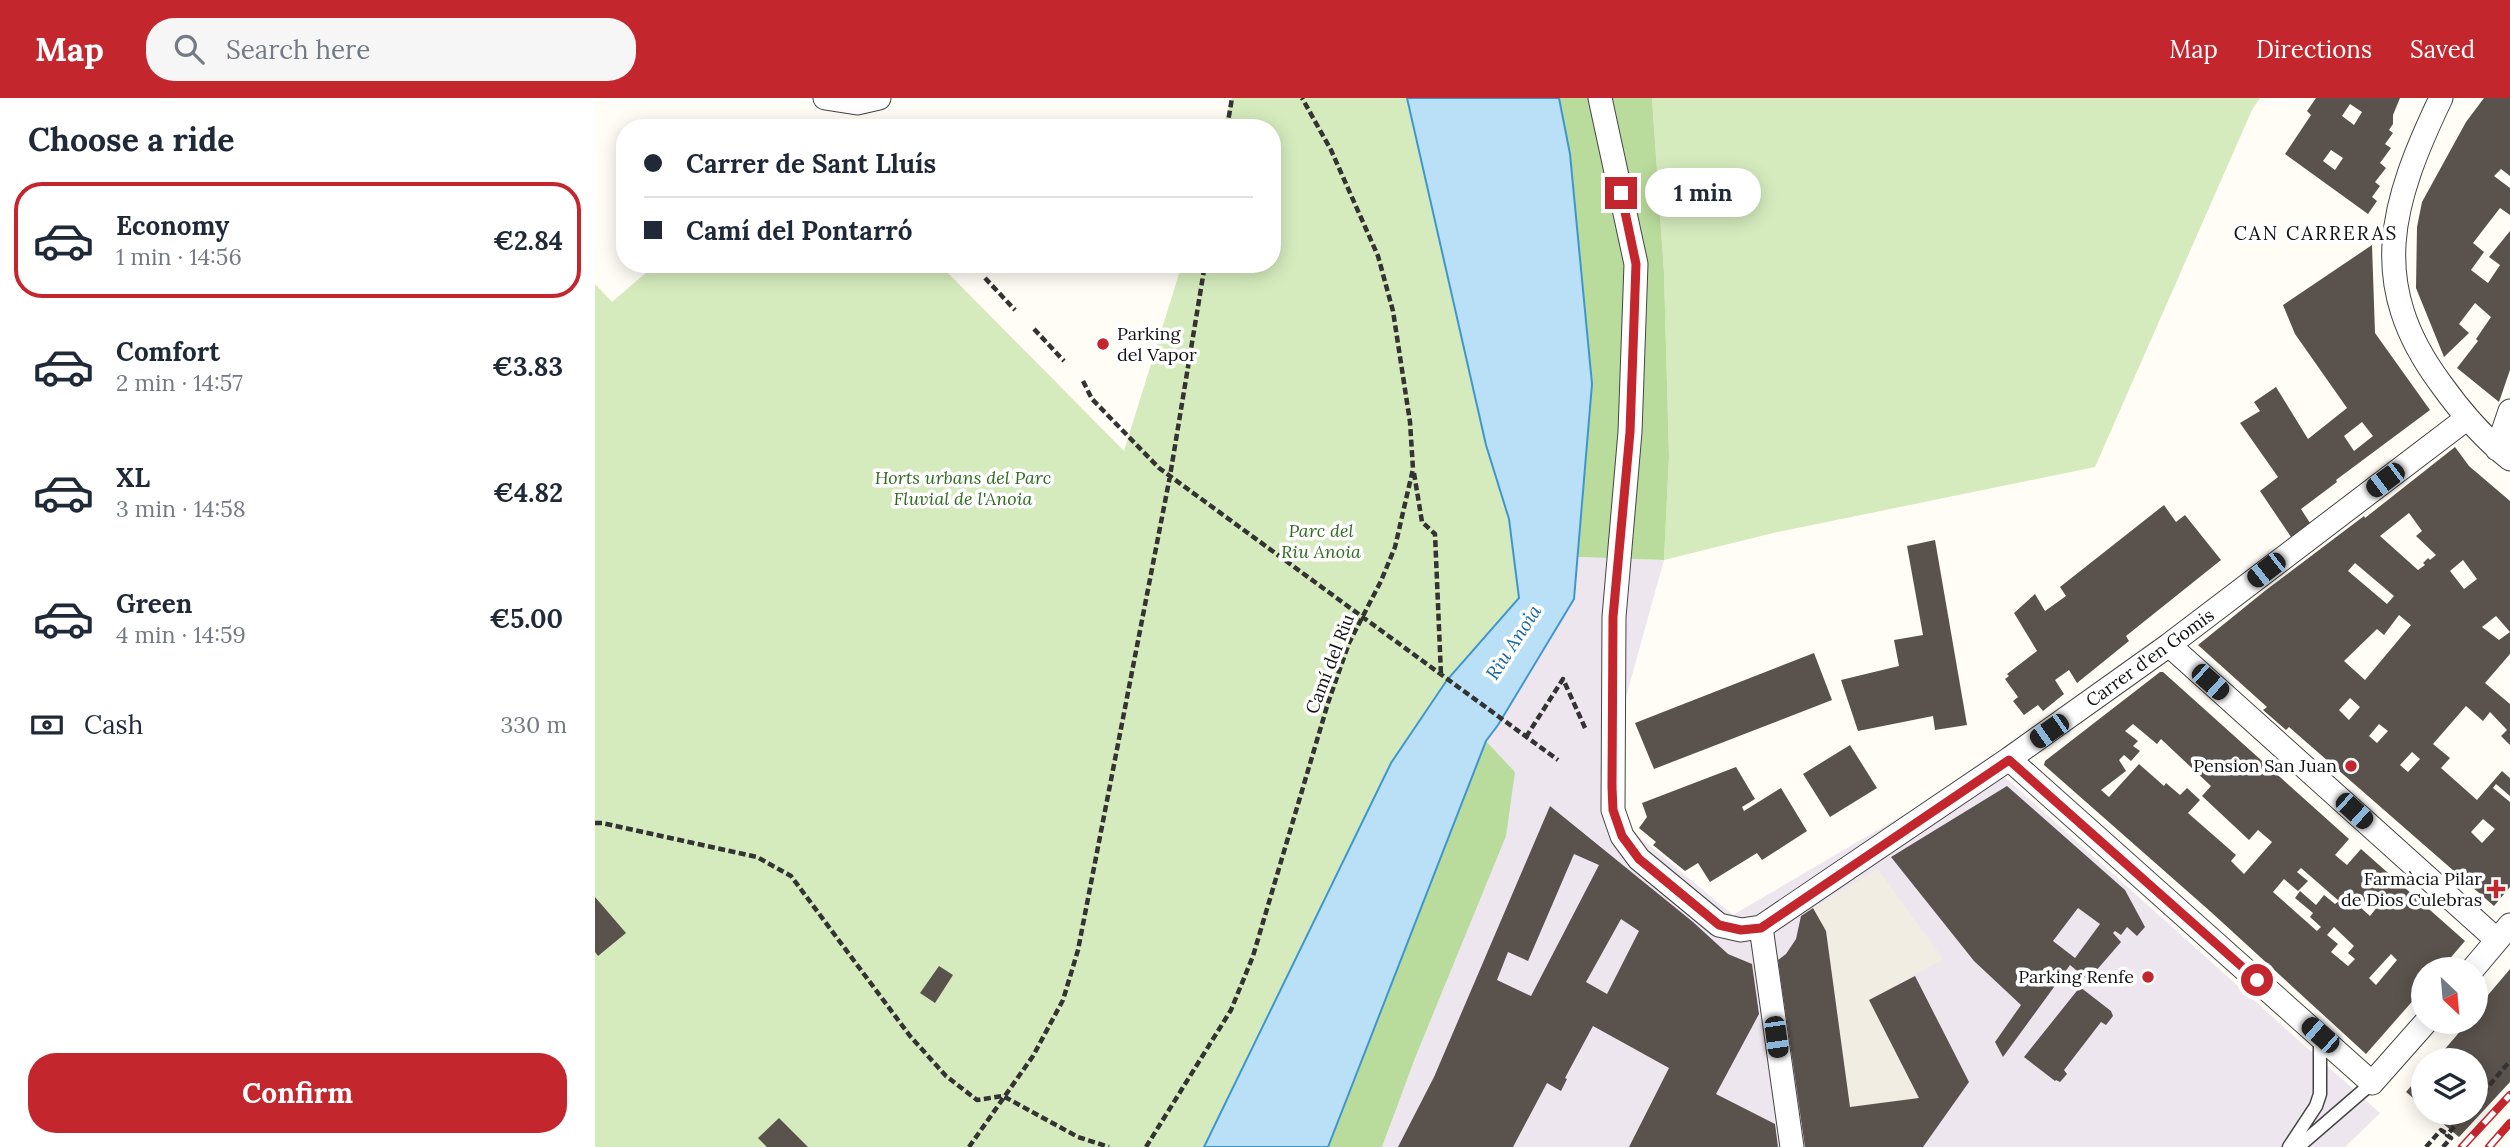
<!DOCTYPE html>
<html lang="en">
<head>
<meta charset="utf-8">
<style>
  body { margin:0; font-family:Lora,serif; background:#f6f6f7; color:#1f2937; height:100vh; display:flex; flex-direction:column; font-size:26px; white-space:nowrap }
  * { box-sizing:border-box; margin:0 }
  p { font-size:23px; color:#747a83 }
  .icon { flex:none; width:38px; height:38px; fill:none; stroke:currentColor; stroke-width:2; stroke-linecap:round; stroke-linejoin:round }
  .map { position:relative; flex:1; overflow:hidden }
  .drawer { display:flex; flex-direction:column; background:#fff; width:595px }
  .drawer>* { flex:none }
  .top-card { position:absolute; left:21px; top:21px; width:665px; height:154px; border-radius:28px; box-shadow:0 4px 18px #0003; display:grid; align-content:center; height:154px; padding:0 28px; background:#fff }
  .needle { width:46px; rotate:154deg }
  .fabs { position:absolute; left:1816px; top:859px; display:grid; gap:14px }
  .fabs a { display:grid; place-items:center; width:77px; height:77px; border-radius:50%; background:#fff; box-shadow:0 4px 18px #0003; font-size:35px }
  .end { position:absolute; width:32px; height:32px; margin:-16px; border:9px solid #c4262e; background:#fff; box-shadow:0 0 0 4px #fff }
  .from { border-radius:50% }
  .bubble { position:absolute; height:49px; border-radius:24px; background:#fff; box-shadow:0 4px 18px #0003; font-size:23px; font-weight:700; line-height:49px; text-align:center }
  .car { position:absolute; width:21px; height:42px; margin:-21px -10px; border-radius:9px; box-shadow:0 0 5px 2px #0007; background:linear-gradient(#222 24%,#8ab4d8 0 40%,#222 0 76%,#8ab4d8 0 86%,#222 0) }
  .top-card b { display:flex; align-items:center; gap:24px; height:66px; font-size:26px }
  .top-card b+b { border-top:2px solid #e0e1e3 }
  .top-card i { width:18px; height:18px; background:#1f2937 }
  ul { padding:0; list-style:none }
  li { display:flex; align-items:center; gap:21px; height:116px; margin:0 14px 10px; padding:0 14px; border:4px solid transparent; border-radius:28px }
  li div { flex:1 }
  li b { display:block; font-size:26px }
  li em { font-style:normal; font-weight:700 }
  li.current { border-color:#c4262e }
  li>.icon { width:63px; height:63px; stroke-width:1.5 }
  h2 { padding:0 28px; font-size:32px; line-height:84px }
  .pay { display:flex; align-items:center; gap:18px; height:77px; padding:0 28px; font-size:26px }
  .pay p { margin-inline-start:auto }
  .action { display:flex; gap:14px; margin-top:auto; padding:14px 28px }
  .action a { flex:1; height:80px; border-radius:28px; background:#c4262e; color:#fff; font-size:28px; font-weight:700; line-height:80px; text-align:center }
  header { display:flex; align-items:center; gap:42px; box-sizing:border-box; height:98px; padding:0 35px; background:#c4262e; color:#fff }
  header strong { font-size:33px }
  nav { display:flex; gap:38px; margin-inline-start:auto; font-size:24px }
  .search { width:490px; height:63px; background:#f6f6f7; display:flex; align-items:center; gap:18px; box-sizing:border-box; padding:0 24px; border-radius:28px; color:#747a83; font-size:26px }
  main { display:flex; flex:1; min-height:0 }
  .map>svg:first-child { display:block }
</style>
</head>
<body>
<header>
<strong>Map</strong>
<div class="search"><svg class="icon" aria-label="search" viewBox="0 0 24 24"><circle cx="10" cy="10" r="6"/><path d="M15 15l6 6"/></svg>Search here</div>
<nav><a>Map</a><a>Directions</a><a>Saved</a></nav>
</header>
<main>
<section class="drawer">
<h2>Choose a ride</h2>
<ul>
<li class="current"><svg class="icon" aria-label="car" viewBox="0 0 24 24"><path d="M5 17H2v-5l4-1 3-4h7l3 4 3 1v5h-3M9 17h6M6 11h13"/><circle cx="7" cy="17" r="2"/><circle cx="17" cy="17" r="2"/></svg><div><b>Economy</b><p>1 min · 14:56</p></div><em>€2.84</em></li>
<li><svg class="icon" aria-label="car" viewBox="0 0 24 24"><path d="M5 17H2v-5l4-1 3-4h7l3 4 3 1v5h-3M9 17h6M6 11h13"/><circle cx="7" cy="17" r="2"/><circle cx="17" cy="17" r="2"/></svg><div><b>Comfort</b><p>2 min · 14:57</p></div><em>€3.83</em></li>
<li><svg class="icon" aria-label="car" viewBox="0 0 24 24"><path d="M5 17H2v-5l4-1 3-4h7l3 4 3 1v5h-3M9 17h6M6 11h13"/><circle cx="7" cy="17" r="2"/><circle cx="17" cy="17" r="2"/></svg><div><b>XL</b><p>3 min · 14:58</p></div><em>€4.82</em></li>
<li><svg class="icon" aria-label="car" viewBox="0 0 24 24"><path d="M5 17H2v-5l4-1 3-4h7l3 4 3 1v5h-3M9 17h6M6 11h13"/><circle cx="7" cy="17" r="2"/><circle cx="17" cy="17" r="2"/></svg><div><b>Green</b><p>4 min · 14:59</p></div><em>€5.00</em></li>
</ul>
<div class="pay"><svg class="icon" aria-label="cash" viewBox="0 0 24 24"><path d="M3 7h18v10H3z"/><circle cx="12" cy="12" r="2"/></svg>Cash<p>330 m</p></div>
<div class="action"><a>Confirm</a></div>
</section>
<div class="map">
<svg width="1915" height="1049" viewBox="0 0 1915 1049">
  <rect width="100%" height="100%" fill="#fffdf5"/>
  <path fill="#eee6ef" d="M 983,459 L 1069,462 L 1021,635 L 1031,728 L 1138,817 L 1395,666 L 1785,1015 L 1750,1049 L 787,1049 L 920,674 L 891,643 L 903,627 L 979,501 Z"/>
  <path fill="#d5ebbd" d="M 637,0 L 812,0 L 891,347 L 914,421 L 924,500 L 852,582 L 796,665 L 609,1049 L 0,1049 L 0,186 L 17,204 L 61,166 L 344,166 L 529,353 L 587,166 L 677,166 L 677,30 L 628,30 Z
    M 1057,0 L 1665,0 L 1657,12 L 1500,369 L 1178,435 L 1069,462 L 1074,359 L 1069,174 Z"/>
  <path fill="#b9dc9c" d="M 964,0 L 1057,0 L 1069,174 L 1074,359 L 1069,462 L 983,459 L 997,286 L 975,56 Z
    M 891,643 L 920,674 L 911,738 L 820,960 L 787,1049 L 733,1049 Z"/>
  <path fill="#f1ede2" d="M 1283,771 L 1348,861 L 1274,902 L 1324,1000 L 1255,1009 L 1231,833 L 1218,810 Z"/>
  <path fill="#b9e0f7" stroke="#3f96cf" stroke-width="2" d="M 812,0 L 964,0 L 975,56 L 997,286 L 979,501 L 903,627 L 891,643 L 733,1049 L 609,1049 L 796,665 L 852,582 L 924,500 L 914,421 L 891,347 Z"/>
  <path fill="#5a524d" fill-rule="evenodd" d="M 1721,0 L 1805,0 L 1798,17 L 1798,26 L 1794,32 L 1798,35 L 1790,46 L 1796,50 L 1785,65 L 1791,70 L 1780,84 L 1785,88 L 1777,99 L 1782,103 L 1773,116 L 1690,56 L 1716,17 L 1712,13 ZM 1755,6 L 1767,14 L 1759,27 L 1747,18 ZM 1736,52 L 1748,60 L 1740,72 L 1728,63 Z
    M 1889,0 L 1915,0 L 1915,78 L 1906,71 L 1899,78 L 1915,90 L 1915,117 L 1905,110 L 1878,145 L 1889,154 L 1876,172 L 1893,185 L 1905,167 L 1894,159 L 1915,133 L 1915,272 L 1904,304 L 1862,270 L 1883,243 L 1881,241 L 1896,219 L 1880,205 L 1864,226 L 1874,235 L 1849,259 L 1821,190 L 1822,129 L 1827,104 L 1871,24 Z
    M 1777,147 L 1780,235 L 1835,312 L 1741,382 L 1742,384 L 1706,411 L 1715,425 L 1696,439 L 1665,393 L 1683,379 L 1645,325 L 1665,313 L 1659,304 L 1681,289 L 1713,341 L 1752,310 L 1700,236 L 1688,207 ZM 1767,324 L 1778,338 L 1759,353 L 1749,338 Z
    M 1860,349 L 1874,368 L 1915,403 L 1915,556 L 1890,585 L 1915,606 L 1915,647 L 1906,638 L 1912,632 L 1895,614 L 1888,623 L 1871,608 L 1838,646 L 1855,660 L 1846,670 L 1882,702 L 1907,673 L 1915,680 L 1915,698 L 1901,686 L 1898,690 L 1915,704 L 1915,789 L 1899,808 L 1694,629 L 1691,632 L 1668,612 L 1672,609 L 1603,547 L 1671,492 L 1769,418 L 1770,420 ZM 1814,415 L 1827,433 L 1821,438 L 1841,457 L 1835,462 L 1833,460 L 1828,465 L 1830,467 L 1823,472 L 1785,438 ZM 1868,462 L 1882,481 L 1869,491 L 1855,473 ZM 1760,465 L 1799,498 L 1792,506 L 1753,473 ZM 1804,517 L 1816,527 L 1770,582 L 1749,563 L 1782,531 L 1789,537 ZM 1901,518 L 1915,534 L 1904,542 L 1887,529 ZM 1755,600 L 1765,609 L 1754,622 L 1744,612 ZM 1784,626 L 1793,633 L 1782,645 L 1774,638 ZM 1817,654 L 1825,661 L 1813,674 L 1805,667 ZM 1888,721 L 1900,731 L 1887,745 L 1876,734 Z
    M 1569,407 L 1581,424 L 1590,417 L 1626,462 L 1531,538 L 1534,543 L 1482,585 L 1474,572 L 1460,582 L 1469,596 L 1448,613 L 1443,607 L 1429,617 L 1418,603 L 1423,599 L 1410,581 L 1414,578 L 1412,576 L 1442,553 L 1419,515 L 1440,496 L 1450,513 L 1471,498 L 1465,489 Z
    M 1340,442 L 1372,627 L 1340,632 L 1338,618 L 1263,633 L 1246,582 L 1304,568 L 1299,542 L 1328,537 L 1312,448 Z
    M 1219,555 L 1237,602 L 1059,671 L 1040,625 Z
    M 1565,574 L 1568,574 L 1754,741 L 1740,757 L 1752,767 L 1766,751 L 1870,843 L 1845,872 L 1829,872 L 1829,890 L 1771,956 L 1616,814 L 1449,667 L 1450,663 ZM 1538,626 L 1562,646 L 1566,641 L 1616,688 L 1607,698 L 1654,742 L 1663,732 L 1677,744 L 1649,776 L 1636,763 L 1641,757 L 1593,715 L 1605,702 L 1592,690 L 1585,697 L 1571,685 L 1569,688 L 1544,666 L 1514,699 L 1506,692 L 1531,673 L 1524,662 L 1529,657 L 1536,663 L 1545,653 L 1538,648 L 1543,643 L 1530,633 ZM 1706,770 L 1744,803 L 1740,806 L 1729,797 L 1721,807 L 1705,793 L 1700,800 L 1718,815 L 1715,819 L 1726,829 L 1722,833 L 1678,794 L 1689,781 L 1703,793 L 1713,783 L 1702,774 ZM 1773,799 L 1783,808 L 1775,818 L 1765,809 ZM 1739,829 L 1759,848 L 1753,855 L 1760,861 L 1753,868 L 1736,854 L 1743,846 L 1732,837 ZM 1796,856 L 1802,862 L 1781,887 L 1774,880 Z
    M 1255,647 L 1282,690 L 1235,719 L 1208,676 Z
    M 1141,669 L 1160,701 L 1147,709 L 1149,713 L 1186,690 L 1212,733 L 1167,762 L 1162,755 L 1115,784 L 1103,765 L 1090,773 L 1058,747 L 1061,744 L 1044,730 L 1052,719 L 1047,705 Z
    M 1412,688 L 1530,792 L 1550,829 L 1542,838 L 1532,829 L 1526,837 L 1520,833 L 1518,835 L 1526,844 L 1493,882 L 1475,867 L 1408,959 L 1400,944 L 1426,907 L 1379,863 L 1296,759 ZM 1483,810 L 1505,826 L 1480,860 L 1458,843 Z
    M 955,708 L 1098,824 L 1133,856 L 1157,866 L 1164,916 L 1121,996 L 1180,1026 L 1183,1049 L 1034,1049 L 1074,970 L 998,928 L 970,980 L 972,981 L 966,993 L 952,985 L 918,1049 L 803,1049 L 839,979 ZM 979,756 L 1004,767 L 936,898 L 902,882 L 913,854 L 933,863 ZM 1026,821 L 1044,833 L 1012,896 L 991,884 Z
    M 0,799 L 31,835 L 3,858 L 0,854 Z
    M 1218,810 L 1231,833 L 1255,1009 L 1324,1000 L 1274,902 L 1320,878 L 1374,984 L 1328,1049 L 1210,1049 L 1183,862 L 1191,856 L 1201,841 L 1206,818 Z
    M 344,868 L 358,877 L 340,905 L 325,895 Z
    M 1915,871 L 1915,984 L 1864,1039 L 1835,1015 L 1881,1015 L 1881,962 L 1837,962 L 1842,957 L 1844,958 L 1873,924 L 1881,924 L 1881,915 L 1884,911 L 1882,910 Z
    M 1485,889 L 1516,913 L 1518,918 L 1511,927 L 1506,924 L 1469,972 L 1472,976 L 1465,984 L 1461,982 L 1460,983 L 1429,959 Z
    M 1829,973 L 1829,1009 L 1811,994 Z
    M 184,1020 L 213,1049 L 172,1049 L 163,1040 Z"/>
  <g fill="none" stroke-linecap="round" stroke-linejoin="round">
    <g stroke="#444" stroke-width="15">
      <path id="lane" d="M 1694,1049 L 1721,1008 L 1725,996 L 1725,939
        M 1703,1049 L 1777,985"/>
    </g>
    <g stroke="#444" stroke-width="25">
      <path id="street" d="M 230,0 L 262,5 L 284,0
        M 1005,0 L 1041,166 L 1035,334 L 1019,519 L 1018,712 L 1027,738 L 1044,761 L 1124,827 L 1146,832 L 1166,829 L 1414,661 L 1574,547 L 1871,321
        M 1846,0 C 1796,105 1771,185 1846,286 C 1866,314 1887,339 1915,361
        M 1902,351 L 1915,313
        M 1574,547 L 1902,842
        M 1414,661 L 1777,985 L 1831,924
        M 1166,829 L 1197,1049
        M 1877,872 L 1915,827"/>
    </g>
    <path stroke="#333" stroke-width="4.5" stroke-dasharray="7 3.5" stroke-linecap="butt" d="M 632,30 L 637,0
      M 390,180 L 420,212
      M 439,231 L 469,263
      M 488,283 L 497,301 L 564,370 L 963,662
      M 819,375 L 827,424 L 840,436 L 846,577
      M 931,639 L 968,581 L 991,632
      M 0,725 L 7,725 L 162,759 L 196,778 L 315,938 L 351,978 L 382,1002 L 408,998 L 483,1039 L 514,1049
      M 1881,1003 L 1915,963
      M 374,1049 L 438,958 L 468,902 L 483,852 L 575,378 L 610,166
      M 551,1049 L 636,912 L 658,858 L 733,605 L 754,545 L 786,483 L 800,449 L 818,371 L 815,324 L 798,213 L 783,158 L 736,52 L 707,0
      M 1831,1049 L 1846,1032 L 1852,1036
      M 1848,1049 L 1856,1040 L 1852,1037 L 1871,1015"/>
    <use href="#lane" stroke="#fff" stroke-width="12"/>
    <use href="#street" stroke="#fff" stroke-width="23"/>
    <g stroke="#c4262e" stroke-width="8">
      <path id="rail" d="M 1867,1049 L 1915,997
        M 1894,1049 L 1915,1025"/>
    </g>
    <use href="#rail" stroke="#fff" stroke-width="5" stroke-dasharray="16" stroke-linecap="butt"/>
  </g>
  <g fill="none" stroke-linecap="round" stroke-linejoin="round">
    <path stroke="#c4262e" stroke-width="9" d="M 1026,95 L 1041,166 L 1035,334 L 1018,519 L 1017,689 L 1018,712 L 1027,738 L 1044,761 L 1124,827 L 1146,832 L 1166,830 L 1414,662 L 1662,882"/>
  </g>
  <g fill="#c4262e" stroke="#fff" stroke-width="2.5">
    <circle cx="508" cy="246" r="7"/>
    <circle cx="1756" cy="668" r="7"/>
    <path d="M1897.5 780.5h7v7h7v7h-7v7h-7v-7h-7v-7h7z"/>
    <circle cx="1553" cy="879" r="7"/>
  </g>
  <g text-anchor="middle" stroke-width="7" stroke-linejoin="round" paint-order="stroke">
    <g font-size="18" fill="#111" stroke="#fff" text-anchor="end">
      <text x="522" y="242" text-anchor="start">Parking<tspan x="522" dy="21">del Vapor</tspan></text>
      <text x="1742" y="674">Pension San Juan</text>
      <text x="1887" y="787">Farmàcia Pilar<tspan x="1887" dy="21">de Dios Culebras</tspan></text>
      <text x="1539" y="885">Parking Renfe</text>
    </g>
    <g font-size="18" font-style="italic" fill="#2f6b1f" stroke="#fff">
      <text x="368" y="386">Horts urbans del Parc<tspan x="368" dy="21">Fluvial de l'Anoia</tspan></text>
      <text x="726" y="439">Parc del<tspan x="726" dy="21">Riu Anoia</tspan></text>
    </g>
    <g font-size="18" fill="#111" stroke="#fff">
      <text transform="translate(1555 560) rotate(-36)" y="6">Carrer d'en Gomis</text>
      <text transform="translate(735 566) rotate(-69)" y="6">Camí del Riu</text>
    </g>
    <g font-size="19" letter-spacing="2" fill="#111" stroke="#fff">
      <text x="1721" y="142">CAN CARRERAS</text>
    </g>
    <g font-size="19" font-style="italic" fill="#1768a6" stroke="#fff">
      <text transform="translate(918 544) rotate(-57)" y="7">Riu Anoia</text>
    </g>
  </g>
</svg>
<div class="fabs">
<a><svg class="needle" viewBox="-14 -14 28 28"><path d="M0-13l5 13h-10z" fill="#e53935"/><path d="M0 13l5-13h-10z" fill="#747a83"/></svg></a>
<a><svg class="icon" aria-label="layers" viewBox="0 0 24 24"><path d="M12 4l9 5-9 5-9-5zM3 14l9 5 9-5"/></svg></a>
</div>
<i class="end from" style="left:1662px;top:882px"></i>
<i class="end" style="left:1026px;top:95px"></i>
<div class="bubble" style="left:1050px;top:70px;width:116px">1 min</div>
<i class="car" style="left:1790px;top:382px;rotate:233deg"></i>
<i class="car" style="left:1671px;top:472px;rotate:232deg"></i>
<i class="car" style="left:1615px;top:584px;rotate:132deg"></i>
<i class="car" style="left:1454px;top:633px;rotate:235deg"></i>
<i class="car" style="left:1759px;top:713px;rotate:132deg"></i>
<i class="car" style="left:1725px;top:937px;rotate:311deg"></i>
<i class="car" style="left:1181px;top:939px;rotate:172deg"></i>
<div class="top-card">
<b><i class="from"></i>Carrer de Sant Lluís</b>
<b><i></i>Camí del Pontarró</b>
</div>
</div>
</main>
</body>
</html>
